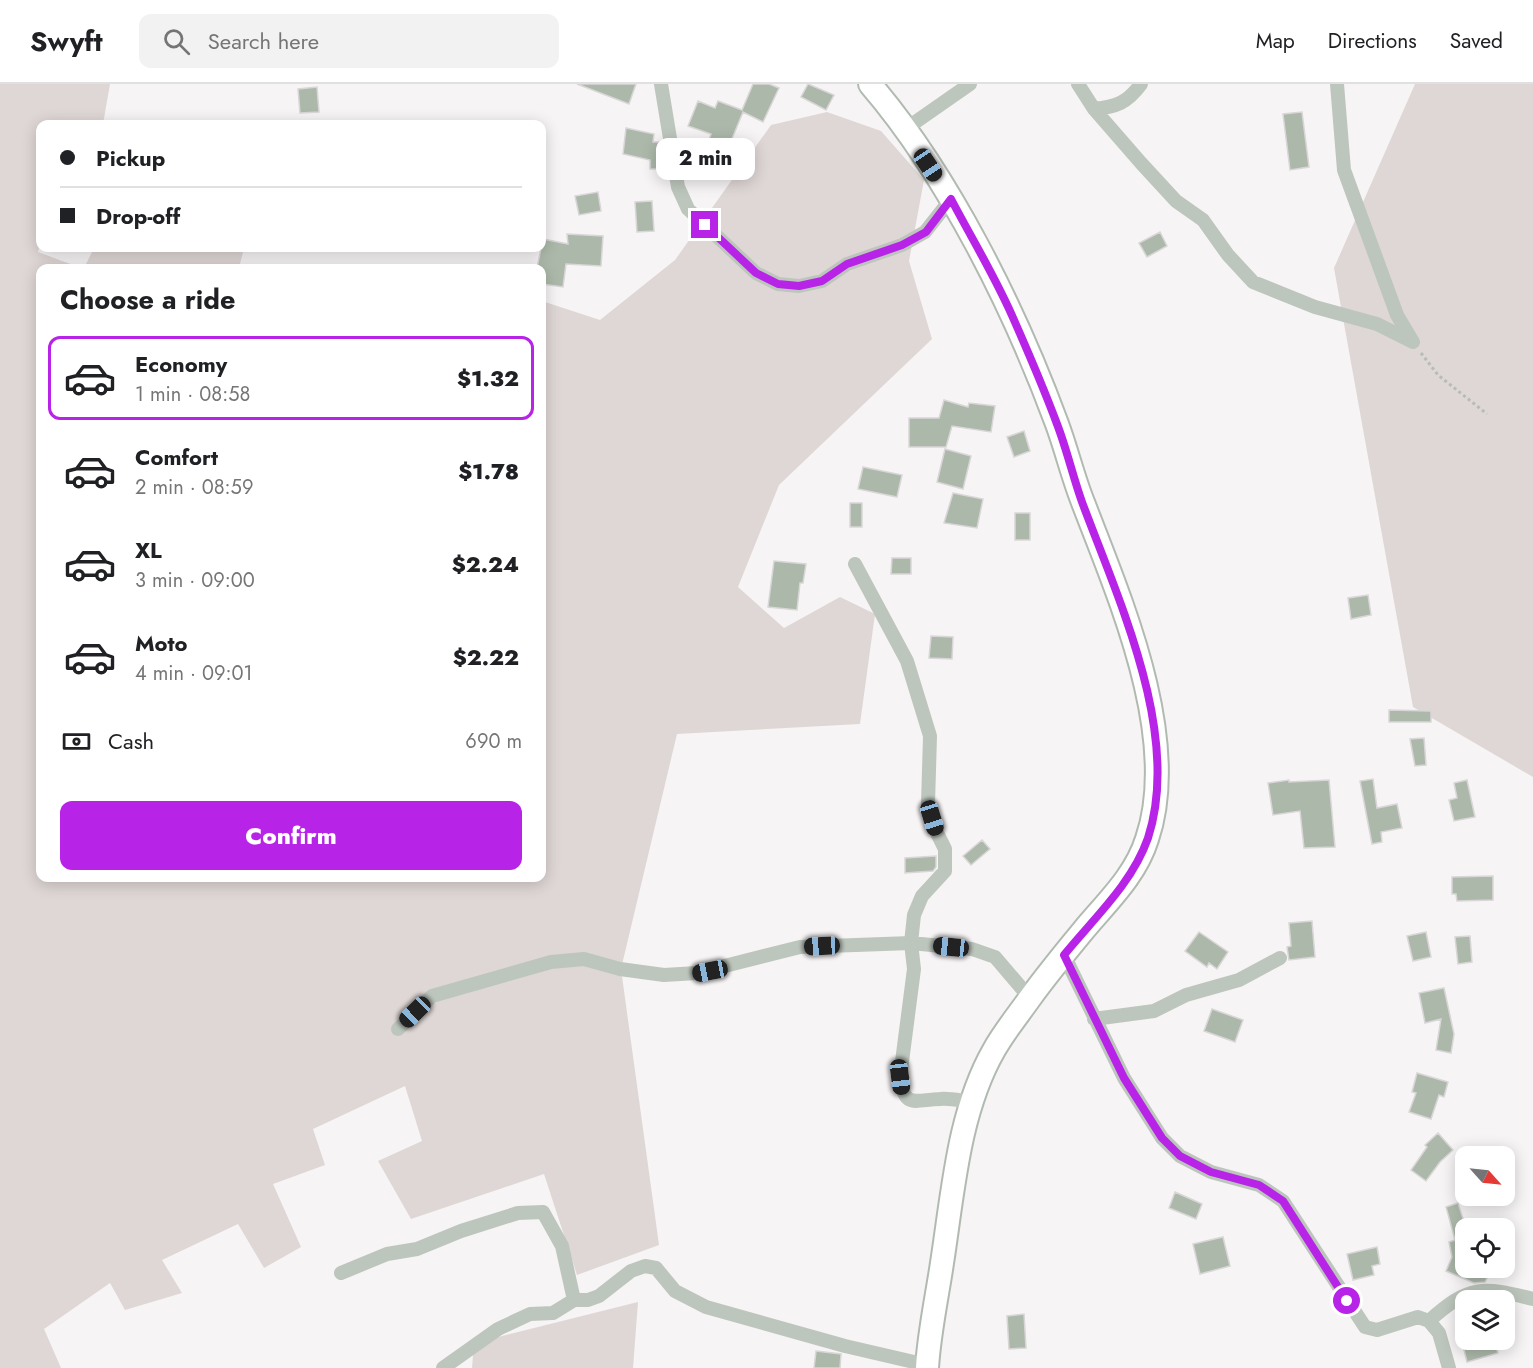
<!DOCTYPE html>
<html lang="en">
<head>
<meta charset="utf-8">
<style>
  body { margin:0; font-family:Jost,sans-serif; background:#f2f2f2; color:#202124; height:100vh; display:flex; flex-direction:column; font-size:22px; white-space:nowrap }
  * { box-sizing:border-box; margin:0 }
  p { font-size:20px; color:#757577 }
  .icon { flex:none; width:33px; height:33px; fill:none; stroke:currentColor; stroke-width:2; stroke-linecap:round; stroke-linejoin:round }
  .map { position:relative; flex:1; overflow:hidden }
  .side { position:absolute; left:36px; top:180px; width:510px; height:618px; display:flex; flex-direction:column; background:#fff; border-radius:12px; box-shadow:0 3px 15px #0003 }
  .side>* { flex:none }
  .hud { position:absolute; left:36px; top:36px; width:510px; height:132px; border-radius:12px; box-shadow:0 3px 15px #0003; display:grid; align-content:center; height:132px; padding:0 24px; background:#fff }
  .needle { width:39px; rotate:117deg }
  .fabs { position:absolute; left:1455px; top:1062px; display:grid; gap:12px }
  .fabs a { display:grid; place-items:center; width:60px; height:60px; border-radius:12px; background:#fff; box-shadow:0 3px 15px #0003; font-size:30px }
  .end { position:absolute; width:27px; height:27px; margin:-14px; border:8px solid #b824e7; background:#fff; box-shadow:0 0 0 3px #fff }
  .from { border-radius:50% }
  .bubble { position:absolute; height:42px; border-radius:12px; background:#fff; box-shadow:0 3px 15px #0003; font-size:20px; font-weight:800; line-height:42px; text-align:center }
  .car { position:absolute; width:18px; height:36px; margin:-18px -9px; border-radius:8px; box-shadow:0 0 4px 2px #0007; background:linear-gradient(#222 24%,#8ab4d8 0 40%,#222 0 76%,#8ab4d8 0 86%,#222 0) }
  .hud b { display:flex; align-items:center; gap:21px; height:57px; font-size:22px }
  .hud b+b { border-top:2px solid #e0e0e0 }
  .hud i { width:15px; height:15px; background:#202124 }
  ul { padding:0; list-style:none }
  li { display:flex; align-items:center; gap:18px; height:84px; margin:0 12px 9px; padding:0 12px; border:3px solid transparent; border-radius:12px }
  li div { flex:1 }
  li b { display:block; font-size:22px }
  li em { font-style:normal; font-weight:800 }
  li.selected { border-color:#b824e7 }
  li>.icon { width:54px; height:54px; stroke-width:1.5 }
  h2 { padding:0 24px; font-size:27px; line-height:72px }
  .pay { display:flex; align-items:center; gap:15px; height:66px; padding:0 24px; font-size:22px }
  .pay p { margin-inline-start:auto }
  .primary-button { display:flex; gap:12px; margin-top:auto; padding:12px 24px }
  .primary-button a { flex:1; height:69px; border-radius:12px; background:#b824e7; color:#fff; font-size:24px; font-weight:800; line-height:69px; text-align:center }
  header { display:flex; align-items:center; gap:36px; box-sizing:border-box; height:84px; padding:0 30px; background:#fff; border-bottom:2px solid #e0e0e0 }
  header strong { font-size:28px }
  nav { display:flex; gap:33px; margin-inline-start:auto; font-size:21px }
  .search { width:420px; height:54px; background:#f2f2f2; display:flex; align-items:center; gap:15px; box-sizing:border-box; padding:0 21px; border-radius:12px; color:#757577; font-size:22px }
  .map>svg:first-child { display:block }
</style>
</head>
<body>
<header>
<strong>Swyft</strong>
<div class="search"><svg class="icon" aria-label="search" viewBox="0 0 24 24"><circle cx="10" cy="10" r="6"/><path d="M15 15l6 6"/></svg>Search here</div>
<nav><a>Map</a><a>Directions</a><a>Saved</a></nav>
</header>
<div class="map">
<svg width="1533" height="1284" viewBox="0 0 1533 1284">
  <rect width="100%" height="100%" fill="#f7f4f5"/>
  <path fill="#dfd7d5" d="M 0,0 L 110,0 L 103,40 L 40,40 L 40,160 L 38,168 L 81,184 L 40,184 L 40,794 L 542,794 L 542,217 L 600,236 L 675,176 L 771,41 L 827,28 L 881,47 L 924,96 L 909,177 L 932,255 L 779,401 L 738,503 L 784,544 L 840,513 L 875,530 L 860,640 L 677,650 L 621,885 L 659,1161 L 577,1191 L 544,1090 L 411,1135 L 378,1077 L 422,1057 L 405,1002 L 313,1045 L 325,1081 L 273,1100 L 301,1163 L 264,1184 L 238,1140 L 162,1176 L 182,1209 L 125,1226 L 110,1199 L 44,1245 L 61,1284 L 0,1284 Z
    M 1415,0 L 1533,0 L 1533,693 L 1413,623 L 1334,184 Z
    M 94,164 L 244,164 L 239,184 L 84,184 Z
    M 638,1218 L 633,1284 L 472,1284 L 474,1259 Z"/>
  <path fill="#acb9aa" stroke="#d9d6d7" stroke-width="1.5" d="M 577,0 L 636,0 L 629,20 Z
    M 753,0 L 769,0 L 779,4 L 763,38 L 743,28 L 727,67 L 708,59 L 711,50 L 688,42 L 698,17 L 715,24 L 718,17 L 742,26 Z
    M 808,0 L 834,11 L 826,26 L 801,13 Z
    M 317,3 L 319,28 L 300,29 L 298,5 Z
    M 1302,28 L 1309,83 L 1290,86 L 1283,30 Z
    M 626,44 L 654,50 L 653,58 L 661,58 L 666,85 L 650,85 L 650,76 L 623,70 Z
    M 598,108 L 601,127 L 579,131 L 575,112 Z
    M 652,117 L 654,147 L 637,148 L 635,118 Z
    M 1160,148 L 1167,162 L 1147,173 L 1139,159 Z
    M 567,150 L 603,152 L 601,182 L 566,180 L 563,203 L 542,200 L 542,184 L 537,184 L 543,155 L 568,160 Z
    M 944,316 L 968,323 L 969,319 L 995,322 L 991,348 L 952,342 L 946,363 L 909,363 L 909,334 L 939,334 Z
    M 1024,347 L 1030,367 L 1014,373 L 1007,353 Z
    M 945,365 L 971,372 L 963,405 L 937,398 Z
    M 863,383 L 902,391 L 897,413 L 858,405 Z
    M 953,409 L 983,415 L 977,444 L 944,439 Z
    M 850,419 L 862,419 L 862,443 L 850,443 Z
    M 1015,429 L 1030,429 L 1030,456 L 1015,456 Z
    M 892,474 L 911,474 L 911,490 L 891,490 Z
    M 774,477 L 806,480 L 803,499 L 800,499 L 797,526 L 768,523 Z
    M 1368,511 L 1371,531 L 1351,535 L 1348,514 Z
    M 931,552 L 953,553 L 952,575 L 929,574 Z
    M 1389,626 L 1431,627 L 1431,638 L 1389,638 Z
    M 1424,654 L 1426,681 L 1415,682 L 1410,655 Z
    M 1373,695 L 1377,724 L 1397,720 L 1402,744 L 1381,748 L 1382,758 L 1372,760 L 1360,697 Z
    M 1289,696 L 1289,698 L 1329,696 L 1335,763 L 1304,764 L 1300,727 L 1273,731 L 1268,699 Z
    M 1467,696 L 1475,733 L 1454,737 L 1449,716 L 1457,714 L 1454,699 Z
    M 982,756 L 990,765 L 971,781 L 963,772 Z
    M 936,772 L 936,783 L 933,787 L 905,789 L 905,774 Z
    M 1493,792 L 1493,816 L 1457,817 L 1456,810 L 1452,810 L 1452,793 Z
    M 1312,837 L 1315,873 L 1289,876 L 1287,863 L 1291,862 L 1289,839 Z
    M 1199,848 L 1228,868 L 1217,885 L 1209,879 L 1207,883 L 1185,867 Z
    M 1426,848 L 1431,873 L 1413,877 L 1407,852 Z
    M 1470,852 L 1472,878 L 1458,880 L 1455,853 Z
    M 1444,904 L 1454,950 L 1451,969 L 1436,966 L 1441,935 L 1425,939 L 1419,909 Z
    M 1212,925 L 1243,936 L 1235,958 L 1204,947 Z
    M 1417,989 L 1448,998 L 1444,1013 L 1439,1011 L 1431,1035 L 1409,1028 L 1416,1009 L 1412,1008 Z
    M 1438,1049 L 1453,1066 L 1440,1078 L 1426,1097 L 1411,1086 L 1427,1063 L 1425,1061 Z
    M 1175,1108 L 1202,1120 L 1196,1135 L 1169,1124 Z
    M 1458,1119 L 1466,1144 L 1466,1184 L 1492,1184 L 1485,1198 L 1474,1199 L 1446,1187 L 1452,1173 L 1449,1158 L 1455,1156 L 1446,1123 Z
    M 1223,1153 L 1230,1182 L 1200,1190 L 1193,1160 Z
    M 1377,1163 L 1380,1180 L 1372,1182 L 1374,1191 L 1353,1196 L 1347,1170 Z
    M 1024,1230 L 1026,1264 L 1009,1265 L 1007,1232 Z
    M 1465,1256 L 1494,1256 L 1498,1269 L 1467,1278 L 1463,1262 L 1466,1261 Z
    M 816,1267 L 841,1270 L 840,1284 L 814,1284 Z"/>
  <g fill="none" stroke-linecap="round" stroke-linejoin="round">
    <g stroke="#b1bab1" stroke-width="26">
      <path id="primary" d="M 870,0 C 949,92 1015,226 1057,340 C 1067,367 1073,394 1084,421 C 1120,515 1181,654 1147,755 C 1136,790 1110,815 1087,842 C 1068,865 1048,889 1030,914 C 1018,931 1004,948 994,966 C 958,1029 953,1109 942,1179 C 937,1213 929,1249 927,1284"/>
    </g>
    <path stroke="#b6bdb5" stroke-width="3" stroke-dasharray="3 3" stroke-linecap="butt" d="M 1421,269 L 1438,291 L 1487,330"/>
    <path stroke="#bdc6bd" stroke-width="14" d="M 661,0 L 678,103 L 688,125 L 756,189 L 778,200 L 799,202 L 822,197 L 847,180 L 902,161 L 925,148 L 951,115
      M 1078,0 L 1094,25 L 1141,79 L 1176,117 L 1203,136 L 1228,171 L 1253,198 L 1315,223 L 1377,240 L 1413,258
      M 1337,0 L 1344,86 L 1397,231 L 1413,258
      M 1094,25 C 1116,23 1127,19 1141,0
      M 904,46 L 970,0
      M 855,480 L 907,577 L 930,652 L 928,720 L 936,747 L 945,765 L 945,787 L 922,812 L 914,831 L 911,859 L 914,885 L 900,993 C 904,1025 914,1016 940,1015 C 951,1014 962,1017 973,1018
      M 1064,871 L 1124,994 L 1162,1054 L 1180,1072 L 1211,1088 L 1259,1101 L 1283,1117 L 1365,1243 L 1377,1246 L 1418,1233 L 1429,1237 L 1439,1249 L 1449,1284
      M 1094,935 L 1154,927 L 1186,911 L 1239,896 L 1280,874
      M 398,945 L 432,912 L 551,878 L 584,875 L 620,885 L 664,891 L 697,889 L 800,863 L 911,859 L 972,865 L 995,873 L 1030,914
      M 341,1189 L 387,1170 L 417,1165 L 461,1147 L 518,1129 L 543,1128 L 562,1162 L 574,1216
      M 1429,1237 C 1469,1201 1482,1202 1533,1215
      M 443,1284 L 498,1245 L 530,1230 L 553,1229 L 574,1216 L 588,1216 L 599,1212 L 631,1187 L 645,1182 L 656,1184 L 675,1207 L 706,1223 L 845,1262 L 927,1281"/>
    <use href="#primary" stroke="#fff" stroke-width="22"/>
  </g>
  <g fill="none" stroke-linecap="round" stroke-linejoin="round">
    <path stroke="#b824e7" stroke-width="8" d="M 705,141 L 756,189 L 778,200 L 799,202 L 822,197 L 847,180 L 902,161 L 926,148 L 951,115 C 972,155 996,194 1014,236 C 1029,270 1044,305 1057,340 C 1067,366 1073,393 1082,418 C 1118,515 1182,650 1148,754 C 1132,800 1093,835 1064,871 L 1124,994 L 1162,1054 L 1180,1072 L 1211,1088 L 1259,1101 L 1283,1117 L 1347,1217"/>
  </g>
</svg>
<div class="fabs">
<a><svg class="needle" viewBox="-14 -14 28 28"><path d="M0-13l5 13h-10z" fill="#e53935"/><path d="M0 13l5-13h-10z" fill="#757577"/></svg></a>
<a><svg class="icon" aria-label="locate" viewBox="0 0 24 24"><circle cx="12" cy="12" r="6"/><path d="M12 2v4M12 18v4M2 12h4M18 12h4"/></svg></a>
<a><svg class="icon" aria-label="layers" viewBox="0 0 24 24"><path d="M12 4l9 5-9 5-9-5zM3 14l9 5 9-5"/></svg></a>
</div>
<i class="end from" style="left:1347px;top:1217px"></i>
<i class="end" style="left:705px;top:141px"></i>
<div class="bubble" style="left:656px;top:54px;width:99px">2 min</div>
<i class="car" style="left:928px;top:81px;rotate:146deg"></i>
<i class="car" style="left:932px;top:734px;rotate:163deg"></i>
<i class="car" style="left:822px;top:862px;rotate:267deg"></i>
<i class="car" style="left:951px;top:863px;rotate:276deg"></i>
<i class="car" style="left:710px;top:887px;rotate:259deg"></i>
<i class="car" style="left:415px;top:928px;rotate:226deg"></i>
<i class="car" style="left:900px;top:993px;rotate:173deg"></i>
<div class="hud">
<b><i class="from"></i>Pickup</b>
<b><i></i>Drop-off</b>
</div>
<section class="side">
<h2>Choose a ride</h2>
<ul>
<li class="selected"><svg class="icon" aria-label="car" viewBox="0 0 24 24"><path d="M5 17H2v-5l4-1 3-4h7l3 4 3 1v5h-3M9 17h6M6 11h13"/><circle cx="7" cy="17" r="2"/><circle cx="17" cy="17" r="2"/></svg><div><b>Economy</b><p>1 min · 08:58</p></div><em>$1.32</em></li>
<li><svg class="icon" aria-label="car" viewBox="0 0 24 24"><path d="M5 17H2v-5l4-1 3-4h7l3 4 3 1v5h-3M9 17h6M6 11h13"/><circle cx="7" cy="17" r="2"/><circle cx="17" cy="17" r="2"/></svg><div><b>Comfort</b><p>2 min · 08:59</p></div><em>$1.78</em></li>
<li><svg class="icon" aria-label="car" viewBox="0 0 24 24"><path d="M5 17H2v-5l4-1 3-4h7l3 4 3 1v5h-3M9 17h6M6 11h13"/><circle cx="7" cy="17" r="2"/><circle cx="17" cy="17" r="2"/></svg><div><b>XL</b><p>3 min · 09:00</p></div><em>$2.24</em></li>
<li><svg class="icon" aria-label="car" viewBox="0 0 24 24"><path d="M5 17H2v-5l4-1 3-4h7l3 4 3 1v5h-3M9 17h6M6 11h13"/><circle cx="7" cy="17" r="2"/><circle cx="17" cy="17" r="2"/></svg><div><b>Moto</b><p>4 min · 09:01</p></div><em>$2.22</em></li>
</ul>
<div class="pay"><svg class="icon" aria-label="cash" viewBox="0 0 24 24"><path d="M3 7h18v10H3z"/><circle cx="12" cy="12" r="2"/></svg>Cash<p>690 m</p></div>
<div class="primary-button"><a>Confirm</a></div>
</section>
</div>
</body>
</html>
